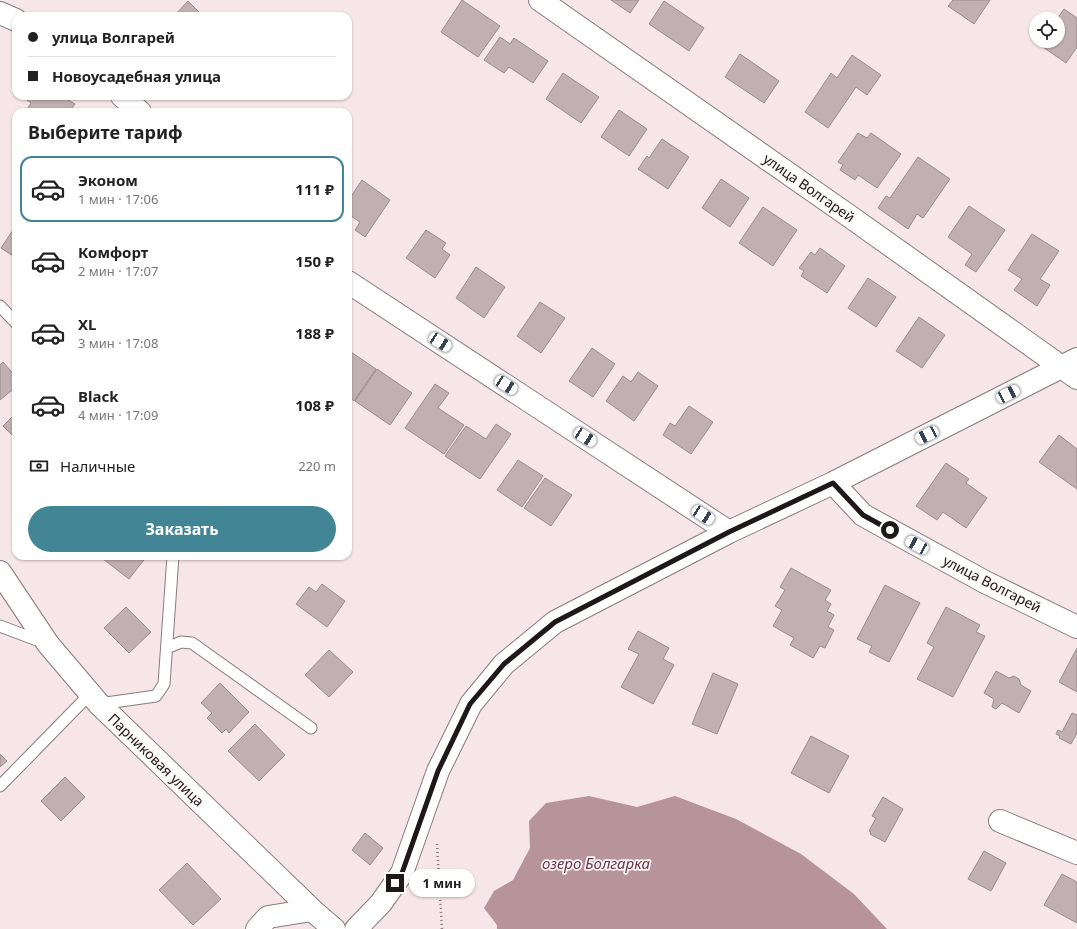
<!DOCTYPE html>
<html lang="ru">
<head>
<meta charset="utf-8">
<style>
  body { margin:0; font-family:"Noto Sans",sans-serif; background:#f2f2f2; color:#222; height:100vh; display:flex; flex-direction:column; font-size:15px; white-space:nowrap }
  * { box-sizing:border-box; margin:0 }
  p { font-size:13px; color:#767676 }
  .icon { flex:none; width:22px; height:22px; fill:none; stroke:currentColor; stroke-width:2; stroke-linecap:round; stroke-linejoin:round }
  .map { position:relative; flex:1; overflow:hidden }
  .drawer { position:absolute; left:12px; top:108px; width:340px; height:452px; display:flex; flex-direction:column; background:#fff; border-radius:12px; box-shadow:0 1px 3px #0004 }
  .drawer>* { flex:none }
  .banner { position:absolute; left:12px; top:12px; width:340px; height:88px; border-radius:12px; box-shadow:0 1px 3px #0004; display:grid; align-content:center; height:88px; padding:0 16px; background:#fff }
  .tools { position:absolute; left:1029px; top:12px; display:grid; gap:8px }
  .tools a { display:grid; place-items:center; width:36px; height:36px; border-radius:50%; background:#fff; box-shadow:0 1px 3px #0004; font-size:20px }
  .end { position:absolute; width:18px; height:18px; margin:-9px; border:5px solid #1e1819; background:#fff; box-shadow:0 0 0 2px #fff }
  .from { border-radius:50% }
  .bubble { position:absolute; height:28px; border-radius:14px; background:#fff; box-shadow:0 1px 3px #0004; font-size:13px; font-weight:700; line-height:28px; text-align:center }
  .car { position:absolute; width:12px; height:24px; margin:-12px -6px; border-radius:5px; box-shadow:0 0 3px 1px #0007; background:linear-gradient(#fff 24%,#345 0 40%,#fff 0 76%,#345 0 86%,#fff 0) }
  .banner b { display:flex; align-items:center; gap:14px; height:38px; font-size:15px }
  .banner b+b { border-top:1px solid #e0e0e0 }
  .banner i { width:10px; height:10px; background:#222 }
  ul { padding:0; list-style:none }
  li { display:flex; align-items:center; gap:12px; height:66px; margin:0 8px 6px; padding:0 8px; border:2px solid transparent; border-radius:12px }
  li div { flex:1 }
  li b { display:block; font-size:15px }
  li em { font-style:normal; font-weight:700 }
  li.selected { border-color:#428595 }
  li>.icon { width:36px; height:36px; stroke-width:1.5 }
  h2 { padding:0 16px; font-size:18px; line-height:48px }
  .pay { display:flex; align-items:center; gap:10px; height:44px; padding:0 16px; font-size:15px }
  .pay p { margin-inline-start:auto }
  .primary-button { display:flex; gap:8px; margin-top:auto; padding:8px 16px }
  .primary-button a { flex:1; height:46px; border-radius:24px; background:#428595; color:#fff; font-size:16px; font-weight:700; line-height:46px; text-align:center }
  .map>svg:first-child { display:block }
</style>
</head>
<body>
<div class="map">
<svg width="1077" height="929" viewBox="0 0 1077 929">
  <rect width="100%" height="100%" fill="#f7e6e9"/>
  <path fill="#b7939a" d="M 589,796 L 637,807 L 675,796 L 736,819 L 801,854 L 854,894 L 887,929 L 497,929 L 497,925 L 484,908 L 494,891 L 513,880 L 530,848 L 529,821 L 546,803 Z"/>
  <path fill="#c0b0b3" stroke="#9b8b8e" d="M 462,0 L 500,26 L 478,57 L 441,32 Z
    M 611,0 L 639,0 L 630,13 Z
    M 953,0 L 990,0 L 974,24 L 948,6 Z
    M 188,1 L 203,16 L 174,16 Z
    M 664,1 L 704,28 L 689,51 L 649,24 Z
    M 1064,9 L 1077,18 L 1077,47 L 1066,63 L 1040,45 L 1042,41 L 1058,41 L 1057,19 Z
    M 500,37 L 510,44 L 514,38 L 548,61 L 533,83 L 509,67 L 504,73 L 484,60 Z
    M 740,54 L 779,81 L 764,103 L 725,77 Z
    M 852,55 L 881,75 L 867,95 L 856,87 L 828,128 L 805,112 L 831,73 L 837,78 Z
    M 563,73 L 599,97 L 581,123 L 546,99 Z
    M 23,96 L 62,96 L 75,104 L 69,112 L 25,112 L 31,103 L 23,97 Z
    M 619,110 L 647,129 L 629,156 L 601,137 Z
    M 858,133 L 867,138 L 871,133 L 901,154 L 877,188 L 858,175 L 855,180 L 840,170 L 843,165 L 838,162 Z
    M 662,139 L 689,157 L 668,189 L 638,169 L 647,156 L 649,158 Z
    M 918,157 L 950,179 L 923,218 L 917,214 L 908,229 L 878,208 L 886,196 L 890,198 Z
    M 721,179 L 749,198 L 730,227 L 702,208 Z
    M 362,180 L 390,200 L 365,237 L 355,230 L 360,222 L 348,214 L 348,201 Z
    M 969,206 L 1005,230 L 976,272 L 965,265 L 972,254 L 948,237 Z
    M 763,207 L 797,230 L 773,266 L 739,243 Z
    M 15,227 L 16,227 L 16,258 L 1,248 Z
    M 426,230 L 446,243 L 442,249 L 450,255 L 435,278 L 406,258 Z
    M 1032,234 L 1059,251 L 1040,279 L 1050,285 L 1037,306 L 1014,290 L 1022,279 L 1008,270 Z
    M 820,248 L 845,266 L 827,293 L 801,276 L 804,271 L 799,268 L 811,252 L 815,255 Z
    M 476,267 L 505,287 L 484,318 L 456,298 Z
    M 868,278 L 896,297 L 876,327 L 848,308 Z
    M 540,302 L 565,318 L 541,353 L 517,336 Z
    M 919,317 L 945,335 L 922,368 L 896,351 Z
    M 592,348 L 615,364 L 593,397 L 569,381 Z
    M 348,350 L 376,369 L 354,401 L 348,396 Z
    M 3,362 L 16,377 L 16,387 L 0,400 L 0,365 Z
    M 377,369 L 412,393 L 390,425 L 355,401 Z
    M 638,372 L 658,386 L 634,421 L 606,401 L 623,376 L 631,382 Z
    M 435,384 L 449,393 L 438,408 L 464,425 L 444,454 L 405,428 Z
    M 689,406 L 713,422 L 691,454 L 663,435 L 670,423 L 675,426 Z
    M 16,413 L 16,439 L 3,426 Z
    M 496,424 L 511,434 L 480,479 L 445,456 L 466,426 L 486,439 Z
    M 1059,435 L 1077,449 L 1077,489 L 1039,462 Z
    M 518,460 L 543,476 L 522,507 L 497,490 Z
    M 946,463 L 969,479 L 966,483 L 987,498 L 966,528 L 943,512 L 937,520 L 916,506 Z
    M 545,478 L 572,495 L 551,526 L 524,508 Z
    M 106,556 L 147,556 L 129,579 L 103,559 Z
    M 791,568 L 831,590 L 825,600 L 831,604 L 827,611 L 834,615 L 828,627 L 834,630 L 825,648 L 820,646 L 813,658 L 790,645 L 794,638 L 773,626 L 782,610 L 775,606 L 785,590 L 780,587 Z
    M 322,584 L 345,601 L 327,627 L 296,604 L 309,587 L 316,592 Z
    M 885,585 L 920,603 L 889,662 L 869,652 L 872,646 L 857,639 Z
    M 126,607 L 151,632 L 129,653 L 104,628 Z
    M 946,607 L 980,625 L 976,632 L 985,636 L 953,697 L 917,679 L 934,647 L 927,643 Z
    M 638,631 L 669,648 L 663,659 L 674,665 L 653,704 L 621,687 L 639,654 L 628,649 Z
    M 1077,648 L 1077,692 L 1059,682 Z
    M 329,650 L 353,672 L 329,697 L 305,675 Z
    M 996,671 L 1009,678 L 1014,676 L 1019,679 L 1021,685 L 1031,691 L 1019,713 L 1002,703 L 996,709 L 992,707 L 994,699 L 984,693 Z
    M 713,673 L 738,684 L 717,734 L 692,724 Z
    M 220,683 L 249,712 L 229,733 L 226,729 L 222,733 L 207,718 L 212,713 L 201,703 Z
    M 1072,713 L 1077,715 L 1077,733 L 1071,744 L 1059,738 L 1060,736 L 1056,734 L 1058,730 L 1062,732 Z
    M 255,724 L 285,755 L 259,781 L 228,751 Z
    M 811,736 L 849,756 L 829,793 L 791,773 Z
    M 0,754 L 7,761 L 0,767 Z
    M 65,777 L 85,797 L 61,821 L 41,801 Z
    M 883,797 L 903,809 L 885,842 L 870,834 L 871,832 L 869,831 L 876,818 L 872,816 Z
    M 365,833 L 383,848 L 370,865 L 352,850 Z
    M 984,851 L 1006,863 L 991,891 L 968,879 Z
    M 187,863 L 221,899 L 193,925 L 159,890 Z
    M 1062,874 L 1077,882 L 1077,923 L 1044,905 Z"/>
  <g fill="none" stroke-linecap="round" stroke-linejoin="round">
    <g stroke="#8a7a7d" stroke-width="13">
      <path id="service" d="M 0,306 L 16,323
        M 0,626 L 45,643
        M 167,648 L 181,642 L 192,643 L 311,728
        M 99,704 L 156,696 L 164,684 L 173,556
        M 0,786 L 90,694"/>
    </g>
    <g stroke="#8a7a7d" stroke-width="24">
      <path id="minor" d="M 540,0 L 852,218 L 1077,378
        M 0,13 L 16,20
        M 122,96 L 140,112
        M 348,282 L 729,532
        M 833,483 L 863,515 L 985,582 L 1077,627
        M 0,572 L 48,644 L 99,704 L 312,910 L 334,929
        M 1000,821 L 1077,853
        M 257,929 L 268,917 L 312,910
        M 356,929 L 381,903 L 402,873 L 438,771 L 471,704 L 504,664 L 555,622 L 729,532 L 833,483 L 1077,359"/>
    </g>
    <path stroke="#817678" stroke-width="2.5" stroke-dasharray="1 3" stroke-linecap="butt" d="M 437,844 L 442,929"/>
    <use href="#service" stroke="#fff" stroke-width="11"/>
    <use href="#minor" stroke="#fff" stroke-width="22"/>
  </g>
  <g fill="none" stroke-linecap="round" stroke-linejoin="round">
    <path stroke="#1e1819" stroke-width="5" d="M 395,883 L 402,873 L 438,771 L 470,704 L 504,664 L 555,622 L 729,532 L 833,483 L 863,515 L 890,530"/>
  </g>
  <g text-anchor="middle" stroke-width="3.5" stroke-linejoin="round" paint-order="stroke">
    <g font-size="14" fill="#1e1819" stroke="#fdf6f7">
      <text transform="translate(809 188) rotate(35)" y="5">улица Волгарей</text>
      <text transform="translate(992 584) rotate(27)" y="5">улица Волгарей</text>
      <text transform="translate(156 760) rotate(44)" y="5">Парниковая улица</text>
    </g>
    <g font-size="15" font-style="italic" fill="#6a3643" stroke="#fdf6f7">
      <text x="596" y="869">озеро Болгарка</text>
    </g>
  </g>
</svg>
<div class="tools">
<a><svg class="icon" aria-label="locate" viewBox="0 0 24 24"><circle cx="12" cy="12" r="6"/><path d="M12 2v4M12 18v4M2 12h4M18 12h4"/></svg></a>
</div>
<i class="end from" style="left:890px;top:530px"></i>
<i class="end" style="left:395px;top:883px"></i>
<div class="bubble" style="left:409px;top:869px;width:66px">1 мин</div>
<i class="car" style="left:440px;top:342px;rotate:123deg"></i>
<i class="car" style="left:506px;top:385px;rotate:123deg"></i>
<i class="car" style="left:1008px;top:394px;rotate:63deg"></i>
<i class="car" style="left:927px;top:435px;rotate:243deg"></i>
<i class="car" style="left:585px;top:437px;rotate:123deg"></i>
<i class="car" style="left:703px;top:515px;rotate:123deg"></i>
<i class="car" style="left:917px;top:545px;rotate:299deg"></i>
<div class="banner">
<b><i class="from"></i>улица Волгарей</b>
<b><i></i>Новоусадебная улица</b>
</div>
<section class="drawer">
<h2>Выберите тариф</h2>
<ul>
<li class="selected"><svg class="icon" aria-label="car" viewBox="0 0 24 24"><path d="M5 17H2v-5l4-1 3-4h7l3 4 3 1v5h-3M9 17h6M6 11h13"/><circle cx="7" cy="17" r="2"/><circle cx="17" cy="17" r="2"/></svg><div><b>Эконом</b><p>1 мин · 17:06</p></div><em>111 ₽</em></li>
<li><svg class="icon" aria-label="car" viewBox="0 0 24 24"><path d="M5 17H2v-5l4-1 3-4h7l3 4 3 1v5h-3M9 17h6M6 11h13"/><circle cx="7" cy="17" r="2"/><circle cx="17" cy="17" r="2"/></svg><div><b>Комфорт</b><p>2 мин · 17:07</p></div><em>150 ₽</em></li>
<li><svg class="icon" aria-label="car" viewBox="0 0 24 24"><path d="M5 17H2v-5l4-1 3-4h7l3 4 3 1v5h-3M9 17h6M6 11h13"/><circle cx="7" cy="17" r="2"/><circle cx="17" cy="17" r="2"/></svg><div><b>XL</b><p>3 мин · 17:08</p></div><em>188 ₽</em></li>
<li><svg class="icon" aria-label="car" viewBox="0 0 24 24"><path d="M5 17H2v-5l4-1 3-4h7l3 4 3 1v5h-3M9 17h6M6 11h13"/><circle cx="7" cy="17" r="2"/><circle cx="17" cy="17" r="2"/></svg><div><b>Black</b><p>4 мин · 17:09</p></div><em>108 ₽</em></li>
</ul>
<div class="pay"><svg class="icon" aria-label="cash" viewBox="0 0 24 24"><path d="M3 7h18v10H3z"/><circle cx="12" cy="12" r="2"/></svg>Наличные<p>220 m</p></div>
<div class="primary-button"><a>Заказать</a></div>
</section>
</div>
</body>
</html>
